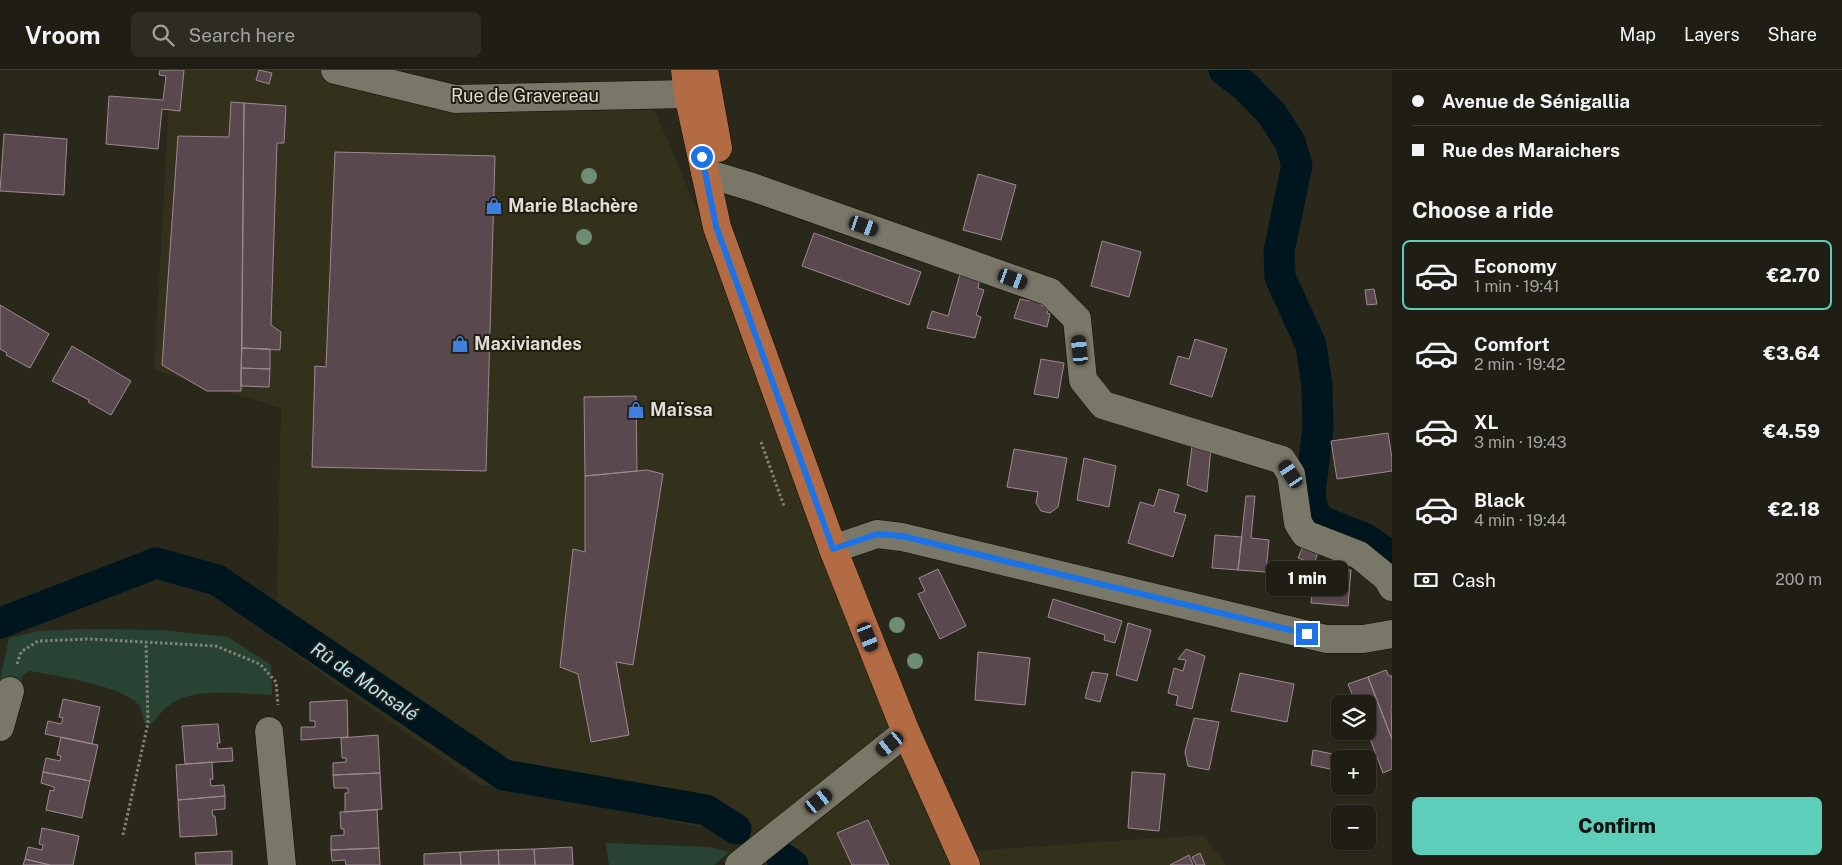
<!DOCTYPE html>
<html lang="en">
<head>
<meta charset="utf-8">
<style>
  body { margin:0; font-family:"Public Sans",sans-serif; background:#2d2b22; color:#f1f3f6; height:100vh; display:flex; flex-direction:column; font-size:19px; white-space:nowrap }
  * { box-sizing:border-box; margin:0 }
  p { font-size:16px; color:#a2a2a0 }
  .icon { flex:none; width:28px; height:28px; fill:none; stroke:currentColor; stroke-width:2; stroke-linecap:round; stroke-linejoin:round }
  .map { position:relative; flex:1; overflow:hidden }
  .sheet { display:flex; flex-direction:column; background:#201e14; width:450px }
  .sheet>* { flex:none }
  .hud { display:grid; align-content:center; height:110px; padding:0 20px; background:#201e14 }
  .fabs { position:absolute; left:1331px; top:625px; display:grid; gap:10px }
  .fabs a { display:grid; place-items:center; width:45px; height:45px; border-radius:8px; background:#201e14; box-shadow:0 1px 4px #0004,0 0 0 1px #3d3c34; font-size:25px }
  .end { position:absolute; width:22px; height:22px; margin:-11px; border:6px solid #1a73e8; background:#fff; box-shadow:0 0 0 2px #fff }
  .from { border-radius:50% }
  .bubble { position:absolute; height:35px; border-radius:8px; background:#201e14; box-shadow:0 1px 4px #0004,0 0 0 1px #3d3c34; font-size:16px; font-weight:800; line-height:35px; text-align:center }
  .car { position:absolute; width:15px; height:30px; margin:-15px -8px; border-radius:6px; box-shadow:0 0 4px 1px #0007; background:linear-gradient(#222 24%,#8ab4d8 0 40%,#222 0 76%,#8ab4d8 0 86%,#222 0) }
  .hud b { display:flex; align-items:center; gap:18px; height:48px; font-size:19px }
  .hud b+b { border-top:1px solid #3d3c34 }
  .hud i { width:12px; height:12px; background:#f1f3f6 }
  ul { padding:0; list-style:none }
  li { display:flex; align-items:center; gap:15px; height:70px; margin:0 10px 8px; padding:0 10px; border:2px solid transparent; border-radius:8px }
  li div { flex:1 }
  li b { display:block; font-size:19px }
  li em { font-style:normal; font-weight:800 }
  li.selected { border-color:#5cceba }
  li>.icon { width:45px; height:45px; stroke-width:1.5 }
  h2 { padding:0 20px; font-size:22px; line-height:60px }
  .pay { display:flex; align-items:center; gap:12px; height:55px; padding:0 20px; font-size:19px }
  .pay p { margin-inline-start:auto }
  .cta { display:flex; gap:10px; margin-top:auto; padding:10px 20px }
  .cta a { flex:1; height:58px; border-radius:8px; background:#5cceba; color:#111; font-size:20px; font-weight:800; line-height:58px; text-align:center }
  header { display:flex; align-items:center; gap:30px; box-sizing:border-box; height:70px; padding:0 25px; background:#201e14; border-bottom:1px solid #3d3c34 }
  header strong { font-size:24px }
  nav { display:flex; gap:28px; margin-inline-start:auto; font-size:18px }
  .search { width:350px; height:45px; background:#2d2b22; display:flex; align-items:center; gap:12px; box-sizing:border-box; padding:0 18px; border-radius:8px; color:#a2a2a0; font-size:19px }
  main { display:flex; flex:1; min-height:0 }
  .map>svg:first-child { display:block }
</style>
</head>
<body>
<header>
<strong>Vroom</strong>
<div class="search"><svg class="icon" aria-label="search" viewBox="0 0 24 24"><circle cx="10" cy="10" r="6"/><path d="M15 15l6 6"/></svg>Search here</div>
<nav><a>Map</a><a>Layers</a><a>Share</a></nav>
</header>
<main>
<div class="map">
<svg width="1392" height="795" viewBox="0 0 1392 795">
  <rect width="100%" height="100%" fill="#2a281a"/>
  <path fill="#33301c" d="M 171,0 L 320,0 L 441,28 L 646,20 L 841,479 L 954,782 L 1203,765 L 1226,795 L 765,795 L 760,768 L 479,714 L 276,571 L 281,338 L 154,300 Z"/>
  <path fill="#284333" d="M 82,559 L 160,560 L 228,567 L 271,595 L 272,625 C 243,624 199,617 174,632 C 165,637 158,646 152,654 L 144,653 C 143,648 142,639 139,635 C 121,615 56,606 30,601 L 23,605 L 18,624 L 0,619 L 0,610 L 9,568 L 38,561 Z
    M 606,773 L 710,777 L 729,782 L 714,795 L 609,795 Z"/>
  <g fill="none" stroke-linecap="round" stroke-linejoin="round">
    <path stroke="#00161f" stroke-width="31" d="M 1224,0 L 1246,17 L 1272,44 L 1290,72 L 1297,95 L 1279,181 L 1280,207 L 1311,275 L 1317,316 L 1318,359 L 1310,422 L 1313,442 L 1321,451 L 1366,469 L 1392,487
      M 0,553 L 156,493 L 217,510 L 504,705 L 706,740 L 736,759
      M 781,787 L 793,795"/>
  </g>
  <path fill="#59494f" stroke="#9c8b91" d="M 160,0 L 184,0 L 180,41 L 162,39 L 158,79 L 106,74 L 109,26 L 163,30 L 166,6 L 159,5 Z
    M 259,0 L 272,3 L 269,14 L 256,10 Z
    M 231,32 L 244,33 L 241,321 L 207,321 L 162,295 L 178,66 L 229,67 Z
    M 244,33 L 286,36 L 284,73 L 277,73 L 271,255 L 281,262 L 280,280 L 242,278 Z
    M 4,64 L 67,69 L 64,125 L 0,121 Z
    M 335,82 L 495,86 L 486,401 L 312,397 L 315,296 L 326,297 Z
    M 978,104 L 1016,115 L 1001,170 L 963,160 Z
    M 814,163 L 921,202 L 909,235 L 802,196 Z
    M 1102,171 L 1141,182 L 1129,227 L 1091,216 Z
    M 962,197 L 981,204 L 978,218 L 984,220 L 976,245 L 981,247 L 975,268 L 927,258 L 932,241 L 948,246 Z
    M 1374,219 L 1377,234 L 1367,235 L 1365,220 Z
    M 1031,224 L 1042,228 L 1041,235 L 1049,238 L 1047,243 L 1050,244 L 1047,257 L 1014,248 L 1020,229 L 1029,231 Z
    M 0,235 L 49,264 L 30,298 L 6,285 L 7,283 L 0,279 Z
    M 1195,269 L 1227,279 L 1212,327 L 1170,314 L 1178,286 L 1189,289 Z
    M 72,276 L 131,311 L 111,345 L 88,332 L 89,330 L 52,311 Z
    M 242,278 L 270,279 L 270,299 L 241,298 Z
    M 1041,289 L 1064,293 L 1058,328 L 1034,324 Z
    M 241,298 L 270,299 L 269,317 L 241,316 Z
    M 636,326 L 637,401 L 585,406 L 584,327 Z
    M 1388,363 L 1392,388 L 1392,401 L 1337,409 L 1331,371 Z
    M 1192,376 L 1211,377 L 1207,422 L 1187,415 Z
    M 1014,379 L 1067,388 L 1058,437 L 1050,443 L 1041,441 L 1036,433 L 1038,422 L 1007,417 Z
    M 1084,388 L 1116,396 L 1109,437 L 1077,430 Z
    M 647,400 L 663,404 L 633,595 L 616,592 L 629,665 L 591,672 L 578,604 L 560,597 L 573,479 L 585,482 L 585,406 Z
    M 1159,419 L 1179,425 L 1174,442 L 1186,445 L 1173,487 L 1128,473 L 1140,432 L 1154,436 Z
    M 1246,426 L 1255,426 L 1251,468 L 1269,470 L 1266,502 L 1238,500 Z
    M 1215,465 L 1242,467 L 1238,500 L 1212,498 Z
    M 1303,476 L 1318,482 L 1314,494 L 1298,488 Z
    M 1314,498 L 1351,500 L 1348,536 L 1311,533 Z
    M 938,499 L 966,556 L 940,569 L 918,524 L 925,521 L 919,508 Z
    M 1053,529 L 1122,551 L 1115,573 L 1104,570 L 1105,565 L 1048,547 Z
    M 1128,553 L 1151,560 L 1137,611 L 1116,605 Z
    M 1186,579 L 1205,586 L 1192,639 L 1176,635 L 1178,626 L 1168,623 L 1174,598 L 1183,601 L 1186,590 L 1178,589 Z
    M 978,582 L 1030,588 L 1025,635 L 975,630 Z
    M 1386,600 L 1389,606 L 1392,606 L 1392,636 L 1391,637 L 1392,669 L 1368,607 Z
    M 1092,602 L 1108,604 L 1100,632 L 1085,628 Z
    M 1240,603 L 1294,614 L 1287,652 L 1231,641 Z
    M 1368,607 L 1392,669 L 1392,699 L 1383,703 L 1367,661 L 1368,634 L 1356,634 L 1348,614 Z
    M 63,629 L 100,637 L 92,674 L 45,664 L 48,651 L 61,654 L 63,648 L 59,647 Z
    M 347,630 L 348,667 L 301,670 L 301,657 L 315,657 L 315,651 L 310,651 L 310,632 Z
    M 1194,648 L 1219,652 L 1209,700 L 1188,696 L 1185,682 Z
    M 218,654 L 220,673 L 217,673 L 218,679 L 232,678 L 233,691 L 185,694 L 182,656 Z
    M 378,665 L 380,703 L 333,705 L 333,693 L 346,692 L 346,688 L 342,688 L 341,668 Z
    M 61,667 L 98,675 L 90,711 L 43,702 L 46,688 L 60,691 L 61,686 L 57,685 Z
    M 1313,680 L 1333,684 L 1330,699 L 1311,695 Z
    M 212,692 L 213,709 L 210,709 L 211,716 L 224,715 L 225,726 L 178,730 L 176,695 Z
    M 43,702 L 90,711 L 82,748 L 46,740 L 50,720 L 54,721 L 54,717 L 41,713 Z
    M 1132,702 L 1165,704 L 1159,761 L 1128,758 Z
    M 380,703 L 382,739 L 345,742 L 345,723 L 348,723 L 348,718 L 334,718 L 333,705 Z
    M 225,726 L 225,739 L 212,740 L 213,746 L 215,746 L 217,765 L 180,767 L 178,730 Z
    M 377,740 L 379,778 L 331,780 L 331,766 L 344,765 L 344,759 L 341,759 L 340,742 Z
    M 868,750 L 889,795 L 852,795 L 837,763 Z
    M 42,758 L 79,766 L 73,795 L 50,795 L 25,789 L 28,777 L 42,780 L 43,775 L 39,774 Z
    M 572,777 L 573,795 L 535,795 L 534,779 Z
    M 379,778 L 380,795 L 346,795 L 345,790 L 332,791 L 331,780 Z
    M 534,779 L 535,795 L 499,795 L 498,780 Z
    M 498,780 L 499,795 L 461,795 L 460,782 Z
    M 232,781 L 232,795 L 196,795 L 195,783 Z
    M 460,782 L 461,795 L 424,795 L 424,784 Z
    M 1200,783 L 1205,795 L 1196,795 L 1192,787 Z
    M 1189,785 L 1193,795 L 1170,795 Z
    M 25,789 L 50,795 L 23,795 Z"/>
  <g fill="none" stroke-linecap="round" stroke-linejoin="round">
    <g stroke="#121005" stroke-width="29">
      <path id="minor" d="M 335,0 L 455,29 L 688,24
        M 705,103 L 752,117 L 1050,222 L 1077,249 L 1083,310 L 1103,335 L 1282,390 L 1291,404 L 1298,453 L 1305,464 L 1359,485 L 1387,508 L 1392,517
        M 833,479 L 877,464 L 902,467 L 1326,569 L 1363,569 L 1392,564
        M 0,657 L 10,621
        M 269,661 L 282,795
        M 739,795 L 906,662"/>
    </g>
    <g stroke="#121005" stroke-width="29">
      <path id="major" d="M 685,0 L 688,24 L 717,157 L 833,479 L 906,662 L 966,795
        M 704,0 L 718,78"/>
    </g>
    <path stroke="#858378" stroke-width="3" stroke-dasharray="2.5 2.5" stroke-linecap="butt" d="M 761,372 L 784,436
      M 17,594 L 21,582 L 38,571 L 90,569 L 216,576 L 260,594 L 276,612 L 278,635
      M 123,765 L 148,653 L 146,572"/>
    <use href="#minor" stroke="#797767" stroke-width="28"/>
    <use href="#major" stroke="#b36b44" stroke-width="28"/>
  </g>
  <g fill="#6f8d73">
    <circle cx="589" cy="106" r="8"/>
    <circle cx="584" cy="167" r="8"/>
    <circle cx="897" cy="555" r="8"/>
    <circle cx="915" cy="591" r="8"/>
  </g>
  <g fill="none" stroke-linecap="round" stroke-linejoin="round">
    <path stroke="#1a73e8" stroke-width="6" d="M 702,87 L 716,156 L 833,479 L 877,464 L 902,466 L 1307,564"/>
  </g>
  <defs>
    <g id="shop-bare" transform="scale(1.35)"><path d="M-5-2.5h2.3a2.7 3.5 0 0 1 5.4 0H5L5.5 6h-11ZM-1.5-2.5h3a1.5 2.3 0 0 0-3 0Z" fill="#3f7fe0" stroke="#201e11" stroke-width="2.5" paint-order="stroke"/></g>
  </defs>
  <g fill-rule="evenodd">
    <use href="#shop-bare" x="494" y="136"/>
    <use href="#shop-bare" x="460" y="274"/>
    <use href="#shop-bare" x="636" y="340"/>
  </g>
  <g text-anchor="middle" stroke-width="4" stroke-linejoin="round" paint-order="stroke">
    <g font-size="18" fill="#dfded5" stroke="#201e11">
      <text x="525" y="32">Rue de Gravereau</text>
    </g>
    <g font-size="18" font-weight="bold" fill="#dfded5" stroke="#201e11" text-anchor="start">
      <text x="508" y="142">Marie Blachère</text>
      <text x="474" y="280">Maxiviandes</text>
      <text x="650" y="346">Maïssa</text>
    </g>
    <g font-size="19" font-style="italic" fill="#afe4f9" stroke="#201e11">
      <text transform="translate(365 611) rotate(34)" y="7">Rû de Monsalé</text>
    </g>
  </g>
</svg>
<div class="fabs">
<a><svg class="icon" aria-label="layers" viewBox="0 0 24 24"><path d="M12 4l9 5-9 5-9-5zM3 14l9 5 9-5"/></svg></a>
<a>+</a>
<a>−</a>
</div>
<i class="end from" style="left:702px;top:87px"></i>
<i class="end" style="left:1307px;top:564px"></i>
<div class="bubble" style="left:1266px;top:491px;width:82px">1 min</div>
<i class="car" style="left:864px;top:156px;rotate:109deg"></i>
<i class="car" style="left:1013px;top:209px;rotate:110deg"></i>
<i class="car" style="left:1080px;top:280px;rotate:354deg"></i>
<i class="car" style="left:1291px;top:404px;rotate:326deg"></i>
<i class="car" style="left:868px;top:567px;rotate:158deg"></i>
<i class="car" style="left:890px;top:674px;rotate:231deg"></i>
<i class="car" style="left:819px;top:731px;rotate:51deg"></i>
</div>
<section class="sheet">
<div class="hud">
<b><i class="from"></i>Avenue de Sénigallia</b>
<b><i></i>Rue des Maraichers</b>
</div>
<h2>Choose a ride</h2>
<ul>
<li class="selected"><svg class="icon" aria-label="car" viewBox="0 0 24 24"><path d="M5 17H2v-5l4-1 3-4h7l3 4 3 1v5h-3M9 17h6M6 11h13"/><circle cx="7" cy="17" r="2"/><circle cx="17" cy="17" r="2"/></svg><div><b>Economy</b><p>1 min · 19:41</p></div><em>€2.70</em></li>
<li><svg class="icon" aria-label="car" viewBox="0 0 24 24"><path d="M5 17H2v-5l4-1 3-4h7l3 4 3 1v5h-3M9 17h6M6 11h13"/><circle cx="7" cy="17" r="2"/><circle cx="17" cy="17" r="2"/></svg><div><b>Comfort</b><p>2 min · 19:42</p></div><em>€3.64</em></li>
<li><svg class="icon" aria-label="car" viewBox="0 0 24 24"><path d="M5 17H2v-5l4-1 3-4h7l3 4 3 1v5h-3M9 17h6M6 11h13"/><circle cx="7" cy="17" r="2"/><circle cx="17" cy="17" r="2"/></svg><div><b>XL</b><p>3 min · 19:43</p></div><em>€4.59</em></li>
<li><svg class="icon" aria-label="car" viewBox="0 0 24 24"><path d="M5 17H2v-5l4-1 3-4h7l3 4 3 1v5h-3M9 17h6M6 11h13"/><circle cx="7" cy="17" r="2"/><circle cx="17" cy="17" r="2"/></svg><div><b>Black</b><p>4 min · 19:44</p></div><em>€2.18</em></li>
</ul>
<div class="pay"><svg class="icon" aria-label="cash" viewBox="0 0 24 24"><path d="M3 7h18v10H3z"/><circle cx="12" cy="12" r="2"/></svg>Cash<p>200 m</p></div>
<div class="cta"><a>Confirm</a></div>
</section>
</main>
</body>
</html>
